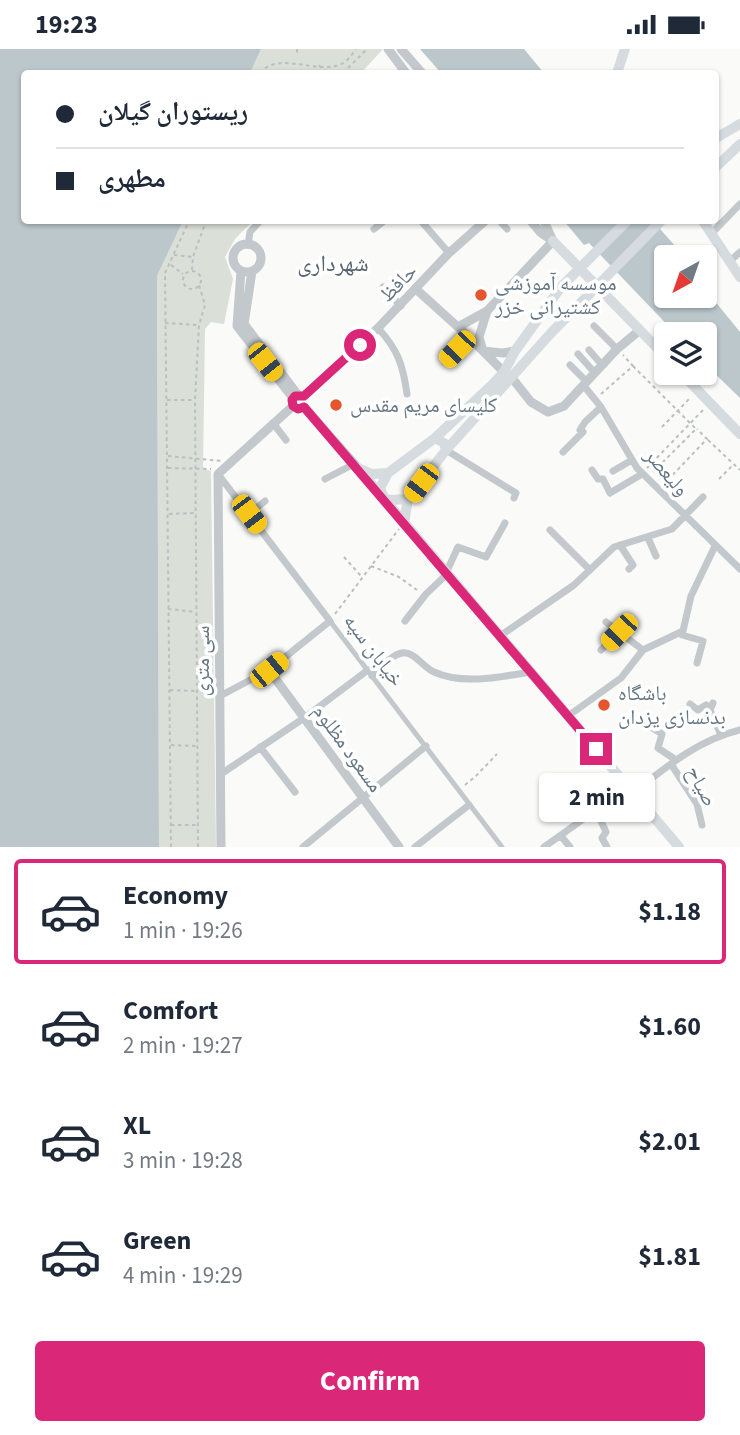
<!DOCTYPE html>
<html lang="en">
<head>
<meta charset="utf-8">
<style>
  body { margin:0; font-family:"Source Sans 3","Noto Naskh Arabic",sans-serif; background:#f6f6f7; color:#1f2937; height:100vh; display:flex; flex-direction:column; font-size:26px; white-space:nowrap }
  * { box-sizing:border-box; margin:0 }
  p { font-size:23px; color:#747a83 }
  .icon { flex:none; width:38px; height:38px; fill:none; stroke:currentColor; stroke-width:2; stroke-linecap:round; stroke-linejoin:round }
  .map { position:relative; height:798px; overflow:hidden }
  .sheet { display:flex; flex-direction:column; background:#fff; flex:1 }
  .sheet>* { flex:none }
  .banner { position:absolute; left:21px; top:21px; width:698px; height:154px; border-radius:7px; box-shadow:0 2px 5px #0004; display:grid; align-content:center; height:154px; padding:0 35px; background:#fff }
  .needle { width:46px; rotate:220deg }
  .controls { position:absolute; left:654px; top:196px; display:grid; gap:14px }
  .controls a { display:grid; place-items:center; width:63px; height:63px; border-radius:7px; background:#fff; box-shadow:0 2px 5px #0004; font-size:35px }
  .end { position:absolute; width:32px; height:32px; margin:-16px; border:9px solid #db2777; background:#fff; box-shadow:0 0 0 4px #fff }
  .from { border-radius:50% }
  .bubble { position:absolute; height:49px; border-radius:7px; background:#fff; box-shadow:0 2px 5px #0004; font-size:23px; font-weight:700; line-height:49px; text-align:center }
  .car { position:absolute; width:21px; height:42px; margin:-21px -10px; border-radius:9px; box-shadow:0 0 5px 2px #0007; background:linear-gradient(#f5c518 24%,#345 0 40%,#f5c518 0 76%,#345 0 86%,#f5c518 0) }
  .banner b { display:flex; align-items:center; gap:24px; height:66px; font-size:26px }
  .banner b+b { border-top:2px solid #e0e1e3 }
  .banner i { width:18px; height:18px; background:#1f2937 }
  ul { padding:12px 0 0; list-style:none }
  li { display:flex; align-items:center; gap:21px; height:105px; margin:0 14px 10px; padding:0 21px; border:4px solid transparent; border-radius:7px }
  li div { flex:1 }
  li b { display:block; font-size:26px }
  li em { font-style:normal; font-weight:700 }
  li.current { border-color:#db2777 }
  li>.icon { width:63px; height:63px; stroke-width:1.5 }
  .button { display:flex; gap:14px; margin-top:auto; padding:14px 35px }
  .button a { flex:1; height:80px; border-radius:7px; background:#db2777; color:#fff; font-size:28px; font-weight:700; line-height:80px; text-align:center }
  .status { display:flex; justify-content:space-between; align-items:center; height:49px; padding:0 35px; background:#fff; direction:ltr }
  .status svg { height:19px; fill:currentColor }
  .map>svg:first-child { display:block }
</style>
</head>
<body>
<div class="status"><b>19:23</b><svg viewBox="0 0 49 12"><path d="M0 12V9h3v3zM5 12V6h3v6zM10 12V3h3v9zM15 12V0h3v12zM26 1h20v11H26zM47 4h2v5h-2z"/></svg></div>
<div class="map">
<svg width="740" height="798" viewBox="0 0 740 798">
  <rect width="100%" height="100%" fill="#fafaf8"/>
  <path fill="#dadfd7" d="M 261,0 L 383,0 L 361,24 L 250,24 Z
    M 183,172 L 253,172 L 235,190 L 225,208 L 233,230 L 224,275 L 211,273 L 205,280 L 203,420 L 211,422 L 216,798 L 159,798 L 157,227 Z"/>
  <path fill="#bbc7cb" d="M 0,0 L 261,0 L 250,24 L 24,24 L 24,172 L 183,172 L 157,227 L 159,798 L 0,798 Z
    M 420,0 L 524,0 L 544,24 L 441,24 Z
    M 564,172 L 653,172 L 685,208 L 667,208 L 667,247 L 705,247 L 705,240 L 740,283 L 740,349 L 705,315 L 705,285 L 676,285 L 589,194 L 584,196 Z"/>
  <g fill="none" stroke-linecap="round" stroke-linejoin="round">
    <path stroke="#bbbfc2" stroke-width="2" stroke-dasharray="3.5 3.5" stroke-linecap="butt" d="M 297,0 L 297,6
      M 260,24 C 280,0 320,29 345,13 C 349,10 353,4 356,0
      M 316,24 L 320,16
      M 343,24 L 367,0
      M 174,206 L 193,208
      M 171,216 L 183,225
      M 192,221 L 193,208 L 206,172
      M183 231a9 9 0 1 1 18 0a9 9 0 1 1-18 0Z
      M 165,274 L 198,276
      M 633,317 L 696,380 L 653,423
      M 601,345 L 633,317 L 623,306
      M 167,351 L 195,351
      M 662,378 L 691,348
      M 708,391 L 740,421
      M 168,407 L 222,412
      M 168,419 L 211,420
      M 647,419 L 704,360
      M 719,430 L 733,416
      M 663,436 L 707,390 L 697,380
      M 169,465 L 195,464
      M 344,508 L 361,527
      M 371,517 L 399,528 L 417,541
      M 168,560 L 196,563
      M 335,565 L 399,480
      M 170,641 L 196,642
      M 171,696 L 197,697
      M 465,736 L 476,727 L 497,705
      M 171,776 L 197,776
      M 171,798 L 165,224 L 189,172
      M 198,798 L 195,351 L 199,276 L 205,256 L 199,236"/>
    <path stroke="#c3c8cc" stroke-width="5" d="M 330,572 L 502,798"/>
    <path stroke="#c3c8cc" stroke-width="7" d="M 421,172 L 449,204
      M 500,172 L 507,180
      M 374,180 L 384,172
      M 712,184 L 740,155
      M 248,196 L 250,183 L 260,172
      M 730,212 L 740,203
      M 383,238 L 401,257
      M 594,277 L 617,300
      M 378,279 C 398,301 403,316 407,345
      M 589,301 L 602,316
      M 578,305 L 595,324
      M 445,313 L 469,288
      M 570,316 L 587,333
      M 584,337 L 601,358 L 637,419 L 740,520
      M 273,374 L 286,391
      M 446,401 L 516,444 L 514,449
      M 563,403 L 583,383 L 580,381 L 585,373 L 601,358
      M 592,421 L 598,430 L 603,430 L 610,444 L 642,425
      M 613,422 L 632,411
      M 218,425 L 330,572 L 269,621 L 220,647
      M 325,430 L 354,415
      M 249,465 L 265,452
      M 550,481 L 590,521
      M 648,489 L 656,507
      M 620,496 L 633,516 L 629,520
      M 446,524 L 458,498 L 486,508 L 505,474
      M 405,572 L 426,545 L 447,525
      M 606,573 L 643,601
      M 683,582 L 682,586 L 703,592 L 697,614
      M 500,587 L 574,536 L 614,498 L 672,480 L 703,448
      M 601,601 L 619,583
      M 372,627 C 381,619 391,606 402,604 C 414,602 423,618 434,623 C 462,636 501,628 530,623
      M 713,654 L 710,661 L 721,686
      M 690,655 L 698,661 L 706,656 L 710,661
      M 568,667 L 621,629 L 643,601 L 683,582 L 691,547 L 715,497
      M 645,674 L 662,685 L 658,699 L 676,711
      M 260,698 L 295,743
      M 671,715 L 697,755 L 702,776
      M 221,725 L 304,669 L 368,621
      M 633,744 C 666,718 698,691 740,681
      M 596,761 L 606,783 L 602,789 L 607,798
      M 561,787 L 570,798
      M 303,798 L 426,697
      M 415,798 L 469,756
      M 544,798 L 596,761 L 624,733"/>
    <path stroke="#c3c8cc" stroke-width="9" d="M 388,0 L 406,24
      M 401,0 L 422,24
      M 531,172 L 540,183 L 553,192
      M 544,172 L 553,192
      M233 209a14 14 0 1 1 28 0a14 14 0 1 1-28 0Z
      M 241,222 L 237,277 L 293,349
      M 252,222 L 244,275 L 298,346
      M 417,241 L 469,288 L 507,326
      M 487,262 L 479,288 L 483,302 L 503,304 L 515,302
      M 458,278 L 487,262 L 553,192
      M 512,329 L 531,353 L 548,363 L 564,357 L 617,300 L 640,281
      M 304,347 L 378,279 L 449,204 L 485,172
      M 304,358 L 358,419
      M 269,621 L 399,798
      M 221,798 L 218,425 L 293,357"/>
    <path stroke="#d6dbdf" stroke-width="10" d="M 617,24 L 625,0
      M 703,172 L 740,228
      M 553,192 L 667,309
      M 681,324 L 740,385
      M 358,419 L 679,798"/>
    <path stroke="#d6dbdf" stroke-width="10" d="M 716,89 L 740,75
      M 716,118 L 740,95
      M 435,389 L 444,394 L 446,401 L 408,450 L 390,451 L 384,449 L 380,439 L 388,424 L 435,389 L 492,336 L 504,323 L 515,302 L 561,238 L 627,172
      M 446,401 L 551,284 L 661,172
      M 358,419 L 372,425 L 388,424
      M 404,474 L 408,450"/>
  </g>
  <g fill="none" stroke-linecap="round" stroke-linejoin="round">
    <path stroke="#db2777" stroke-width="9" d="M 360,296 L 304,347 L 295,347 L 292,351 L 293,357 L 298,360 L 304,358 L 596,700"/>
  </g>
  <g fill="#e4572e" stroke="#fff" stroke-width="2.5">
    <circle cx="481" cy="246" r="7"/>
    <circle cx="336" cy="356" r="7"/>
    <circle cx="604" cy="656" r="7"/>
  </g>
  <g text-anchor="middle" stroke-width="7" stroke-linejoin="round" paint-order="stroke">
    <g font-size="21" fill="#657683" stroke="#fff">
      <text transform="translate(398 234) rotate(-46)" y="7">حافظ</text>
      <text transform="translate(667 423) rotate(49)" y="7">ولیعصر</text>
      <text transform="translate(374 601) rotate(53)" y="7">خیابان سپه</text>
      <text transform="translate(202 612) rotate(-90)" y="7">سی متری</text>
      <text transform="translate(348 699) rotate(54)" y="7">مسعود مظلوم</text>
      <text transform="translate(702 737) rotate(62)" y="7">صیاح</text>
    </g>
    <g font-size="21" fill="#657683" stroke="#fff" text-anchor="start">
      <text x="495" y="241">موسسه آموزشی<tspan x="495" dy="24">کشتیرانی خزر</tspan></text>
      <text x="350" y="363">کلیسای مریم مقدس</text>
      <text x="618" y="651">باشگاه<tspan x="618" dy="24">بدنسازی یزدان</tspan></text>
    </g>
    <g font-size="23" fill="#57646e" stroke="#fff">
      <text x="333" y="222">شهرداری</text>
    </g>
  </g>
</svg>
<div class="controls">
<a><svg class="needle" viewBox="-14 -14 28 28"><path d="M0-13l5 13h-10z" fill="#e53935"/><path d="M0 13l5-13h-10z" fill="#747a83"/></svg></a>
<a><svg class="icon" aria-label="layers" viewBox="0 0 24 24"><path d="M12 4l9 5-9 5-9-5zM3 14l9 5 9-5"/></svg></a>
</div>
<i class="end from" style="left:360px;top:296px"></i>
<i class="end" style="left:596px;top:700px"></i>
<div class="bubble" style="left:539px;top:724px;width:116px">2 min</div>
<i class="car" style="left:457px;top:300px;rotate:224deg"></i>
<i class="car" style="left:265px;top:313px;rotate:142deg"></i>
<i class="car" style="left:421px;top:434px;rotate:217deg"></i>
<i class="car" style="left:249px;top:465px;rotate:143deg"></i>
<i class="car" style="left:619px;top:583px;rotate:224deg"></i>
<i class="car" style="left:269px;top:621px;rotate:51deg"></i>
<div class="banner">
<b><i class="from"></i>ریستوران گیلان</b>
<b><i></i>مطهری</b>
</div>
</div>
<section class="sheet">
<ul>
<li class="current"><svg class="icon" aria-label="car" viewBox="0 0 24 24"><path d="M5 17H2v-5l4-1 3-4h7l3 4 3 1v5h-3M9 17h6M6 11h13"/><circle cx="7" cy="17" r="2"/><circle cx="17" cy="17" r="2"/></svg><div><b>Economy</b><p>1 min · 19:26</p></div><em>$1.18</em></li>
<li><svg class="icon" aria-label="car" viewBox="0 0 24 24"><path d="M5 17H2v-5l4-1 3-4h7l3 4 3 1v5h-3M9 17h6M6 11h13"/><circle cx="7" cy="17" r="2"/><circle cx="17" cy="17" r="2"/></svg><div><b>Comfort</b><p>2 min · 19:27</p></div><em>$1.60</em></li>
<li><svg class="icon" aria-label="car" viewBox="0 0 24 24"><path d="M5 17H2v-5l4-1 3-4h7l3 4 3 1v5h-3M9 17h6M6 11h13"/><circle cx="7" cy="17" r="2"/><circle cx="17" cy="17" r="2"/></svg><div><b>XL</b><p>3 min · 19:28</p></div><em>$2.01</em></li>
<li><svg class="icon" aria-label="car" viewBox="0 0 24 24"><path d="M5 17H2v-5l4-1 3-4h7l3 4 3 1v5h-3M9 17h6M6 11h13"/><circle cx="7" cy="17" r="2"/><circle cx="17" cy="17" r="2"/></svg><div><b>Green</b><p>4 min · 19:29</p></div><em>$1.81</em></li>
</ul>
<div class="button"><a>Confirm</a></div>
</section>
</body>
</html>
